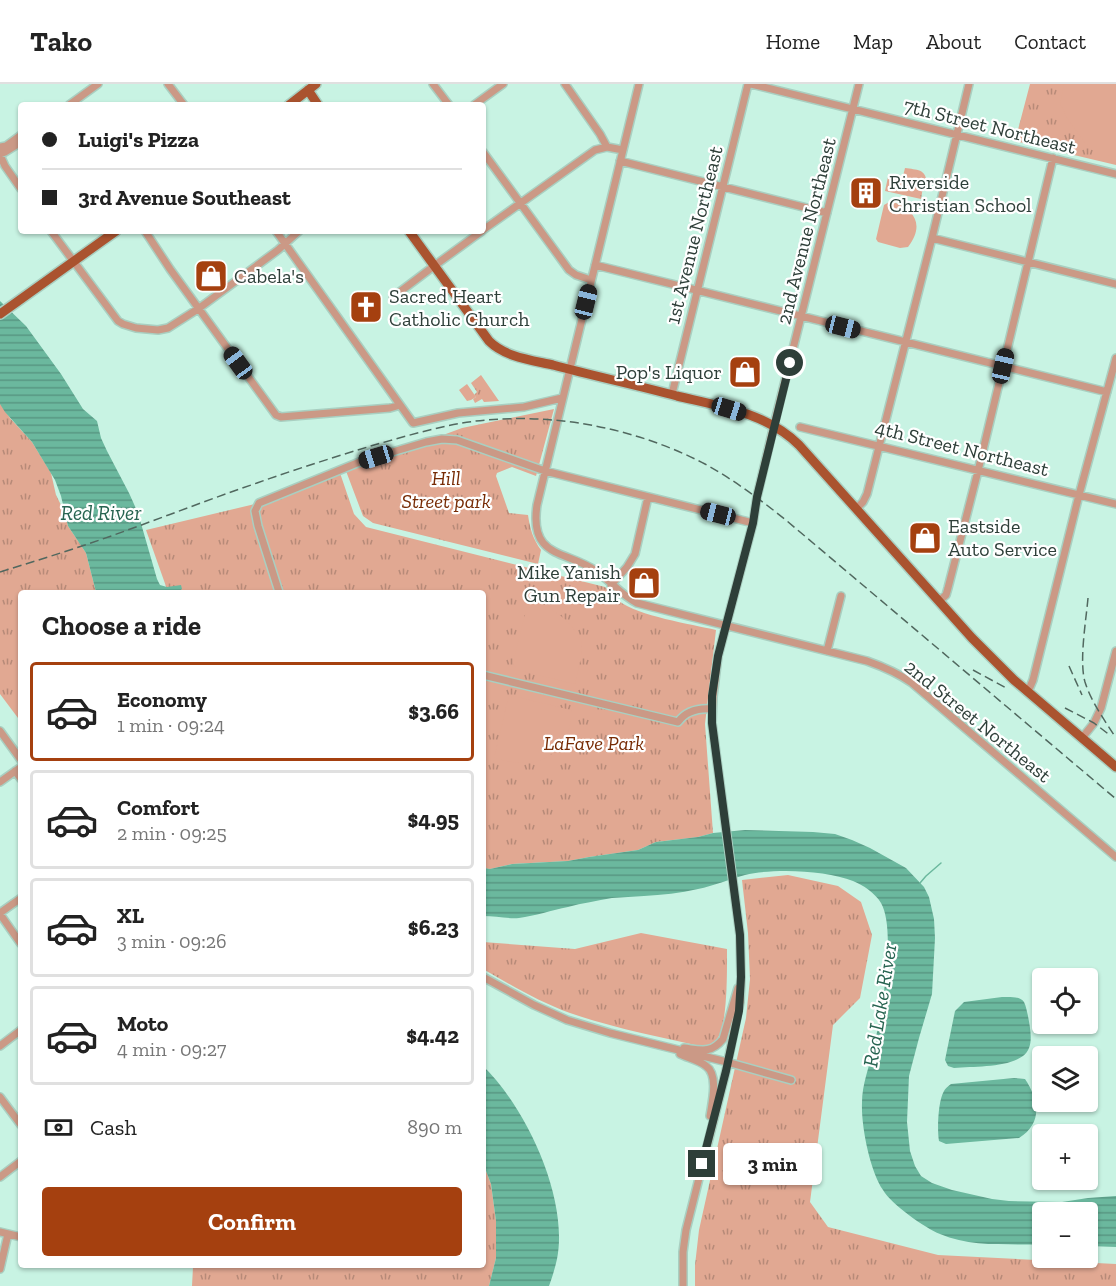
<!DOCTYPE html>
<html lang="en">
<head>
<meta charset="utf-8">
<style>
  body { margin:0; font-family:"Zilla Slab",serif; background:#f6f6f6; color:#222; height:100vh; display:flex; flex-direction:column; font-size:22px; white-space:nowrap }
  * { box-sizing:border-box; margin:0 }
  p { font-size:20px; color:#767676 }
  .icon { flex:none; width:33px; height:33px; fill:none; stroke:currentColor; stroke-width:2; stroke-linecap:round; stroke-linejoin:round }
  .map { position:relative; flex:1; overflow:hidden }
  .side { position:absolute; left:18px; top:506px; width:468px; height:678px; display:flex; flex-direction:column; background:#fff; border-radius:6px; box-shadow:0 2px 4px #0004 }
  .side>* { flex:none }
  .hud { position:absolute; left:18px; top:18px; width:468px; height:132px; border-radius:6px; box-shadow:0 2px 4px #0004; display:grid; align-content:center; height:132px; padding:0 24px; background:#fff }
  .buttons { position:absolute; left:1032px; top:884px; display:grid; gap:12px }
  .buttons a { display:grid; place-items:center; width:66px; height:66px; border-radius:6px; background:#fff; box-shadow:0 2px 4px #0004; font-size:30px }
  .end { position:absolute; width:27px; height:27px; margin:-14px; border:8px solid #2e3f39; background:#fff; box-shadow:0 0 0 3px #fff }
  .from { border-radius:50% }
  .bubble { position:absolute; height:42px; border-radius:6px; background:#fff; box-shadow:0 2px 4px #0004; font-size:20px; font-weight:700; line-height:42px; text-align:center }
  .car { position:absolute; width:18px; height:36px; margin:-18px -9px; border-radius:8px; box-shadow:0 0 4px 2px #0007; background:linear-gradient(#222 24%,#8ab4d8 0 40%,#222 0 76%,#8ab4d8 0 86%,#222 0) }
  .hud b { display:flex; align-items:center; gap:21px; height:57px; font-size:22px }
  .hud b+b { border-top:2px solid #e0e0e0 }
  .hud i { width:15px; height:15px; background:#222 }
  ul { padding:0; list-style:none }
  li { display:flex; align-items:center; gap:18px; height:99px; margin:0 12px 9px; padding:0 12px; border:3px solid #e0e0e0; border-radius:6px }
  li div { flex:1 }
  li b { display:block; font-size:22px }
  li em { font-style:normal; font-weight:700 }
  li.active { border-color:#a5400f }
  li>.icon { width:54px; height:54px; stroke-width:1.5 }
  h2 { padding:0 24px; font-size:27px; line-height:72px }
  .pay { display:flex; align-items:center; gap:15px; height:66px; padding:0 24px; font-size:22px }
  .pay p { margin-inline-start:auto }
  .button { display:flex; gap:12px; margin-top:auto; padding:12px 24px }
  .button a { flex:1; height:69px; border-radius:6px; background:#a5400f; color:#fff; font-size:24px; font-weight:700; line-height:69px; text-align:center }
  header { display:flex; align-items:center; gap:36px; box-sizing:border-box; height:84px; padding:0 30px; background:#fff; border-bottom:2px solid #e0e0e0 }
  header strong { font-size:28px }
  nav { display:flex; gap:33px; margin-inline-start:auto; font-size:21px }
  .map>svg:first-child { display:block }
</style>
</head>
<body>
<header>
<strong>Tako</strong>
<nav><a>Home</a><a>Map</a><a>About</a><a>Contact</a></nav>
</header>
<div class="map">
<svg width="1116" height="1202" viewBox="0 0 1116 1202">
  <defs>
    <pattern id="park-tufts" width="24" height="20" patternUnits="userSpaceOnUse" patternTransform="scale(1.5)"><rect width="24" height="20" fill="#e1a892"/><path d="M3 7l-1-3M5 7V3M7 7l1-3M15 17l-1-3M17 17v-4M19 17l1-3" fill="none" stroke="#b78a78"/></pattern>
    <pattern id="water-rules" width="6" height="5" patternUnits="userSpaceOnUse" patternTransform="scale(1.5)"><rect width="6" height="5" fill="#6bb89e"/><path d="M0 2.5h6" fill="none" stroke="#589782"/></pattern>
  </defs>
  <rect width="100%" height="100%" fill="#c8f3e3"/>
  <path fill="url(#park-tufts)" d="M 1030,0 L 1116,0 L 1116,81 L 1015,57 Z
    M 905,84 C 918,86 928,85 926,102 L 923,103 L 921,115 L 885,107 L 888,93 L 902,96 Z
    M 481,291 L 499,317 L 484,318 L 482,315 L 475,319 L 473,315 L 476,313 L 474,311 L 477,308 L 471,299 Z
    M 0,319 L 10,334 L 32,358 L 51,389 L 56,411 L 65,429 L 68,442 L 86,469 L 96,508 L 21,508 L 21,638 L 0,610 Z
    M 554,325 L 536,392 L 512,383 L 497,389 L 496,392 L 509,429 L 528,431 C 530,445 533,455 541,466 L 538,480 L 373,439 L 363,432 L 346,387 L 462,344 Z
    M 340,389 L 354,430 L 366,443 L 605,503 C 610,508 614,513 619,517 C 638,532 691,540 716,546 L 705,640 L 713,749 L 698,753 L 656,758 L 638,766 L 589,773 L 568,777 L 512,780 L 490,785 L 483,784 L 483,508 L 168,508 L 146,446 L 259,419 Z
    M 788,791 L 838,802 L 861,818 L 872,851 L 860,914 L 833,941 L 810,1118 L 828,1143 L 938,1171 L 1116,1180 L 1116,1202 L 695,1202 L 695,1181 L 699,1146 L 746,934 L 750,895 L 748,849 L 742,796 Z
    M 641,849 L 727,865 C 727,883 728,943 717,955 C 714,959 708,961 704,963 C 660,953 613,944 570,929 C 539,918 511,901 483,885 L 483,858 L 575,865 Z
    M 483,1079 L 491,1100 L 496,1137 L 496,1174 L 489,1202 L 192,1202 L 193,1183 L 195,1181 L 483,1180 Z"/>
  <path fill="#e1a892" d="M 1064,0 L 1116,0 L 1116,73 L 1108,71 L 1086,60 L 1069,37 L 1060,20 Z
    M 891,117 C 915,125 925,141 908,163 L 900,164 L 878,158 L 876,155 L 884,121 Z
    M 467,300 L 476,313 L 471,316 L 467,317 L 459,306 Z
    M 528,519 C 548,522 565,531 576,548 C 578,550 580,554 581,557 C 583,570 578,587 575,600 L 517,586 L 513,579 Z
    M 513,612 L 571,626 C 572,638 569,648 563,658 C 544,684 522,681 494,674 L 508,615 Z"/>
  <path fill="url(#water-rules)" d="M 0,217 L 26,242 L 61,290 L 83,325 L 97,337 L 101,354 L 107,367 L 129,409 L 138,429 L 157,495 L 160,501 L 167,503 L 181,501 L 182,505 L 178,508 L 96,508 L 86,469 L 68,442 L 61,412 L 55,396 L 32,358 L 5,328 L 0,320 Z
    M 745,746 L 813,748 L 835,750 L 852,756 L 870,764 L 906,784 L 924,803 L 929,813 L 934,835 L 935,854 L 932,910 L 919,954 L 909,992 L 907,1038 L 910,1067 L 915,1082 L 921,1092 L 932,1099 L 952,1106 L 992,1115 L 1009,1117 L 1062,1118 L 1088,1114 L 1116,1112 L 1116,1163 L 1088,1162 L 1088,1128 L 1042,1128 L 1042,1161 C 1009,1159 972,1164 940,1150 C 925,1144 891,1120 883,1106 C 870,1087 861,1042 862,1019 C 862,1000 869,984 873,966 C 881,934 897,847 881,819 C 875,809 863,801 853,797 C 826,786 773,784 745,791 C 729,795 714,802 698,805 C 680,809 662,811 644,812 C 633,813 623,813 612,814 C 597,817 582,819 568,823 C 552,826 535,832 519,834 C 508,835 495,832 483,832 L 483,784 L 490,785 L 512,780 L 568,777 L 589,773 L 638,766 L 656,758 L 698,753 L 713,749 Z
    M 1002,913 C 1009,913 1020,912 1024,918 C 1026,922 1027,928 1028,932 C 1030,944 1035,963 1023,972 C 1006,984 975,982 954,984 L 948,982 L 945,976 L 955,927 L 964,918 Z
    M 483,982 C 526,1023 569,1115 557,1175 C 555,1184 552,1194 549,1202 L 489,1202 L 496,1174 L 496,1137 L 491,1100 L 483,1079 Z
    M 1014,994 L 1025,995 C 1039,1016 1043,1039 1019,1054 L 946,1060 L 939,1057 C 937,1046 938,1017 944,1007 C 945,1005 948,1002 951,1000 Z"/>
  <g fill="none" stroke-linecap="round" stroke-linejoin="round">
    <path stroke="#6bb89e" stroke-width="1.5" d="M 920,799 L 926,792 L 941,779"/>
    <g stroke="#a9cfc1" stroke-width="10">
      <path id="minor" d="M 168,0 L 184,21
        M 433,0 L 449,21
        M 565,0 L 600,50 L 607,63
        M 639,0 L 537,421 C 529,475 566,466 596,487 C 611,497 621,511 637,519 L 867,577 C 884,583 898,589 912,599 L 1116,773
        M 751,0 L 1116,90
        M 69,21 L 98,0
        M 474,21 L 503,0
        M 0,63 L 6,62 L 21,51
        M 483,68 L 569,186 L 576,191 L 591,196
        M 0,70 L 5,68 L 21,58
        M 0,71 L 5,82 L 21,105
        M 620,77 L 827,129
        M 483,146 L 595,66 L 607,63 L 623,66
        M 51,147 L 118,237 L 123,240 L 136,244 L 158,246 L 168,244 L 198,225 L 278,166 L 299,147
        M 145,147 L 170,185 L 276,331 L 281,333 L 390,324 L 400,321
        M 276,147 L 413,339 L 458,329 L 524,323 L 562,314
        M 932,154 L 1116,200
        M 595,181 L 1107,308
        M 393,213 L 434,182 L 482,147
        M 672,310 L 748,0
        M 800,343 L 1116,420
        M 856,425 L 863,418 L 867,410 L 932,154 L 969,0
        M 611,501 L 627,483 L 635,470 L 648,413
        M 279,508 L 258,442 L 255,427 L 259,419 L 362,377 L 426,358 L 442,355 L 457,356 L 545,387 L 753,439
        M 939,517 L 946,511 L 948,504 L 978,387 L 1053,74
        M 827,567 L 841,512
        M 483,591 L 678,638 C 686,627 699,624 712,625
        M 1026,607 L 1030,603 L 1033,596 L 1079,411 L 1116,274
        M 0,647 L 21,676
        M 1082,654 L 1094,639 L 1101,624 L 1116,567
        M 15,687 L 21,695
        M 0,698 L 21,683
        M 0,829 L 21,814
        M 0,830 L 21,860
        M 483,893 L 534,921 L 567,936 L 610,949 L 727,978 L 791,996
        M 0,962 L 21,946
        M 684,964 C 701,966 711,970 723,955 L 738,904
        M 680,970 C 688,974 699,976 706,982 C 719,991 712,1019 710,1032
        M 0,1013 L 21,1041
        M 0,1093 L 21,1077
        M 0,1148 L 21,1153
        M 0,1185 L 8,1150
        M 683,1202 L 683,1168 L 686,1146 L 726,987 L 740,918 L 741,893 L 740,851 L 712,639 L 713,613 L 718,572 L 753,439 L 757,413 L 774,341 L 859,0"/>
    </g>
    <g stroke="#a9cfc1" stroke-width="12">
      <path id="major" d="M 308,6 L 318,21
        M 289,21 L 316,0
        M 409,147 L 489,257 C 505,273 531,276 553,281 C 594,292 636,301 677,312 C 720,322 767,329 799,361 L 972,554 L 1014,596 L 1116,683
        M 0,230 L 116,147"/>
    </g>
    <use href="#minor" stroke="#cb9986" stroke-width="7"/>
    <use href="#major" stroke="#aa532f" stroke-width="9"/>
    <path stroke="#51685f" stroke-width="1.5" stroke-dasharray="9 4.5" stroke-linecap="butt" d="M 0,488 C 42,475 84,462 125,447 C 169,431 213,414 257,399 C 296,385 335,373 374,361 C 403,353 433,344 462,339 C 544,326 632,342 705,380 C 734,396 761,416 787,437 L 1116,715
      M 1088,514 C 1086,537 1079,577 1085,598 C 1091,617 1103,634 1114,651
      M 1069,582 L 1082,611
      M 973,586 L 1008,605
      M 1065,624 L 1094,639 L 1111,652"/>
  </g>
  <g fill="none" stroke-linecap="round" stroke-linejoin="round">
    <path stroke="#2e3f39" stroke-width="8" d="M 702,1080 L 726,987 L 739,927 L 741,893 L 740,851 L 712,639 L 712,612 L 718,572 L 753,439 L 757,413 L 790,279"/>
  </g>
  <defs>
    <g id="building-square" transform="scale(1.725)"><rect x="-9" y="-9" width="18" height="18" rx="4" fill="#a5400f" stroke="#fff"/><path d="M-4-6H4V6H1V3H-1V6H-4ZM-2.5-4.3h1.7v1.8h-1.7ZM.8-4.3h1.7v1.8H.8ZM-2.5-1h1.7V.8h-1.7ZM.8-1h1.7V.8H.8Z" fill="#fff"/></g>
    <g id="shop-square" transform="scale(1.725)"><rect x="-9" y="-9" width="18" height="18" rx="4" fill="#a5400f" stroke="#fff"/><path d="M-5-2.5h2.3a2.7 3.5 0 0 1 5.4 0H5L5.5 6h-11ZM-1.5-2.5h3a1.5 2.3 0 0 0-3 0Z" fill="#fff"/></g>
    <g id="church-square" transform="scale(1.725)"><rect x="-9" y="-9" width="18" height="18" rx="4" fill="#a5400f" stroke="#fff"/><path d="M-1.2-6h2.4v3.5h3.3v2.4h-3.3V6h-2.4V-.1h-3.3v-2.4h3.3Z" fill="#fff"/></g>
  </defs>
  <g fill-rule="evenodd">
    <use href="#building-square" x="866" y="109"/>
    <use href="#shop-square" x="211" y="192"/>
    <use href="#church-square" x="366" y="223"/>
    <use href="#shop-square" x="745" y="288"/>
    <use href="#shop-square" x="925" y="454"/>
    <use href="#shop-square" x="644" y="499"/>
  </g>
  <g text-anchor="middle" stroke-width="4.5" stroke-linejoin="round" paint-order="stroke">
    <g font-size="20" fill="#2e3f39" stroke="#fff">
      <text transform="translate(990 42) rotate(14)" y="7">7th Street Northeast</text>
      <text transform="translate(806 147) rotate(-76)" y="7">2nd Avenue Northeast</text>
      <text transform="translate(694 151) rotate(-76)" y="7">1st Avenue Northeast</text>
      <text transform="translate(962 364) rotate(14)" y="7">4th Street Northeast</text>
      <text transform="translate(978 637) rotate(39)" y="7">2nd Street Northeast</text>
    </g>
    <g font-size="20" fill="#2e3f39" stroke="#fff" text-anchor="start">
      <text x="889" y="105">Riverside<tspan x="889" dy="23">Christian School</tspan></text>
      <text x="234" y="199">Cabela's</text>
      <text x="389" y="219">Sacred Heart<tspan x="389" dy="23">Catholic Church</tspan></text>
      <text x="722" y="295" text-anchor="end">Pop's Liquor</text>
      <text x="948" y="449">Eastside<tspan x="948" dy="23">Auto Service</tspan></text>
      <text x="621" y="495" text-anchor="end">Mike Yanish<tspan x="621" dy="23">Gun Repair</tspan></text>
    </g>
    <g font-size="20" font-style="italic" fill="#762a03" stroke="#fff">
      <text x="446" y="401">Hill<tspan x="446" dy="23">Street park</tspan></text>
      <text x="594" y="666">LaFave Park</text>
    </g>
    <g font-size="21" font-style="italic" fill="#276451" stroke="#fff">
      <text x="101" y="436">Red River</text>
      <text transform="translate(880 921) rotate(-81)" y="7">Red Lake River</text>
    </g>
  </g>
</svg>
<div class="buttons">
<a><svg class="icon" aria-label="locate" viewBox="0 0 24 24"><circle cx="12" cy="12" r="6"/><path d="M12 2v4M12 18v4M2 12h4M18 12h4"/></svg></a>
<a><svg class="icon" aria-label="layers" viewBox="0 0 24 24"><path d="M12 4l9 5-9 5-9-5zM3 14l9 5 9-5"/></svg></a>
<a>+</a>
<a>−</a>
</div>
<i class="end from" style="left:790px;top:279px"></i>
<i class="end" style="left:702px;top:1080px"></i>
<div class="bubble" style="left:723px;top:1059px;width:99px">3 min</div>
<i class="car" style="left:586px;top:218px;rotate:14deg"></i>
<i class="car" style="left:843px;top:243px;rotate:104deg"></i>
<i class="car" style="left:238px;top:279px;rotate:324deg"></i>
<i class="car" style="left:1003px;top:282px;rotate:13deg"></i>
<i class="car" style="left:729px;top:325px;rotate:107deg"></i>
<i class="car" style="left:376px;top:373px;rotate:253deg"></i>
<i class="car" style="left:718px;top:430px;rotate:284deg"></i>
<div class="hud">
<b><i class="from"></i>Luigi's Pizza</b>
<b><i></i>3rd Avenue Southeast</b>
</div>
<section class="side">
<h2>Choose a ride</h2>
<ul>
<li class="active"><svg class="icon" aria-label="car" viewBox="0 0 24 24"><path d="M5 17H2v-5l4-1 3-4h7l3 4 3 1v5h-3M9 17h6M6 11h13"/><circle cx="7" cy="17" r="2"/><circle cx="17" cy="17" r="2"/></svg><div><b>Economy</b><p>1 min · 09:24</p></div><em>$3.66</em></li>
<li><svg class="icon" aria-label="car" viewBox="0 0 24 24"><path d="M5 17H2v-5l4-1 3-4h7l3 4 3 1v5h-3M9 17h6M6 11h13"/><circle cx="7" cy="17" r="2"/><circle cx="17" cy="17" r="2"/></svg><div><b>Comfort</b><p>2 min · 09:25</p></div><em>$4.95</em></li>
<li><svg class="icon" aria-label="car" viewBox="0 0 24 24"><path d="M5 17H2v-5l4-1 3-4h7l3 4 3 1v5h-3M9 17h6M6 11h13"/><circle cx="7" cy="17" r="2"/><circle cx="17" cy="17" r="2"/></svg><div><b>XL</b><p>3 min · 09:26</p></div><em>$6.23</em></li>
<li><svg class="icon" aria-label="car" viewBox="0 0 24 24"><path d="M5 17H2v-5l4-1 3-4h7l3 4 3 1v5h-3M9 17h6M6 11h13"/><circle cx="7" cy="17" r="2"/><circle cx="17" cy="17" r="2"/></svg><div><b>Moto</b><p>4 min · 09:27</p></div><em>$4.42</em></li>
</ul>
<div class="pay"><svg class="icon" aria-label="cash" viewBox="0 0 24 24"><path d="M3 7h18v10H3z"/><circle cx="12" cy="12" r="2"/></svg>Cash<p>890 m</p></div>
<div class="button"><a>Confirm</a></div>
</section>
</div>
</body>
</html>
